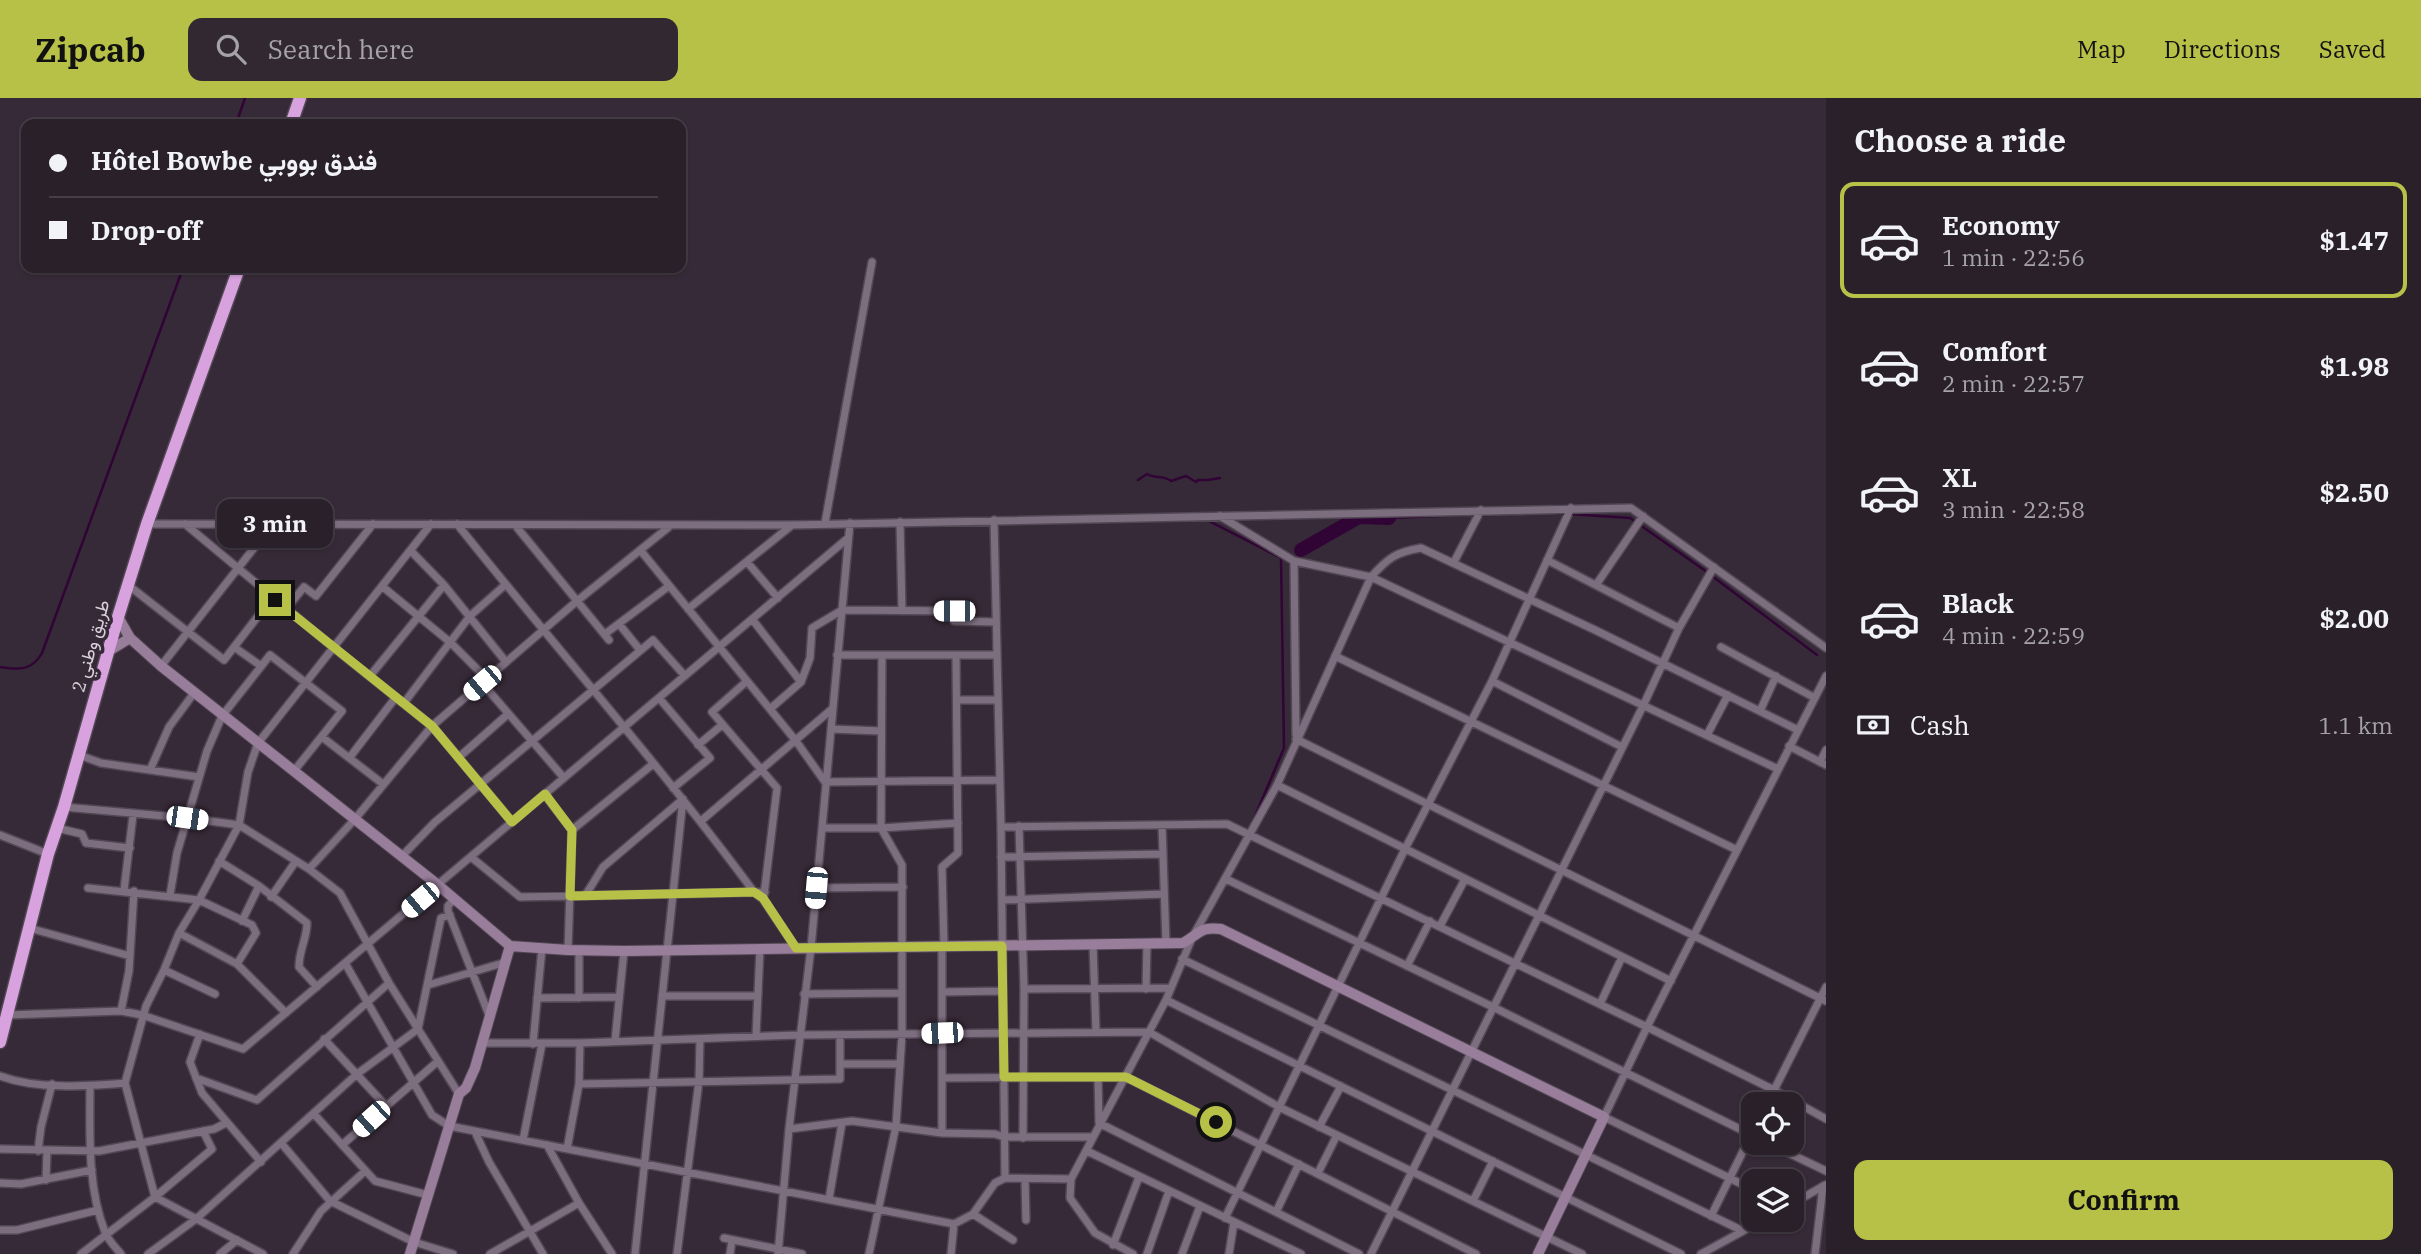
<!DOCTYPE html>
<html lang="en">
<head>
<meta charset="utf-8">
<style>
  body { margin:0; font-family:"IBM Plex Serif",Vazirmatn,serif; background:#312832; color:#f1f3f6; height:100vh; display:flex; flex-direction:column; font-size:26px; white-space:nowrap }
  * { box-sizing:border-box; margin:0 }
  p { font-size:23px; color:#a5a3a8 }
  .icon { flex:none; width:38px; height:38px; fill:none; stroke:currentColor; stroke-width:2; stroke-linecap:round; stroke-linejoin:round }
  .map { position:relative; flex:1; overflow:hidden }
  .panel { display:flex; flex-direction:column; background:#29202a; width:595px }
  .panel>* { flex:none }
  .top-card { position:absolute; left:21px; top:21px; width:665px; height:154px; border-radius:14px; box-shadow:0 2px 5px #0004,0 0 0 2px #453e47; display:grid; align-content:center; height:154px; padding:0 28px; background:#29202a }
  .controls { position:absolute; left:1741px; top:994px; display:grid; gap:14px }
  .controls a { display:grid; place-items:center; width:63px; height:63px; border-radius:14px; background:#29202a; box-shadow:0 2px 5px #0004,0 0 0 2px #453e47; font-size:35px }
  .end { position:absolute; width:32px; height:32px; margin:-16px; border:9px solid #b8c147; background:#111; box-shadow:0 0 0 4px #111 }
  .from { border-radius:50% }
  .bubble { position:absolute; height:49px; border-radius:14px; background:#29202a; box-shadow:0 2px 5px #0004,0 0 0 2px #453e47; font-size:23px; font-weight:700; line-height:49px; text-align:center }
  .car { position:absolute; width:21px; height:42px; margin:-21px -10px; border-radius:9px; box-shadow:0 0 5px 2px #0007; background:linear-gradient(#fff 24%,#345 0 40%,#fff 0 76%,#345 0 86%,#fff 0) }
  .top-card b { display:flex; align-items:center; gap:24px; height:66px; font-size:26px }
  .top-card b+b { border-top:2px solid #453e47 }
  .top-card i { width:18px; height:18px; background:#f1f3f6 }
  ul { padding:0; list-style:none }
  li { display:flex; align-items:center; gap:21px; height:116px; margin:0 14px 10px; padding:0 14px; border:4px solid transparent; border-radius:14px }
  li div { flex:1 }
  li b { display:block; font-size:26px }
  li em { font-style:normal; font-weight:700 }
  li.active { border-color:#b8c147 }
  li>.icon { width:63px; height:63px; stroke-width:1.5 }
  h2 { padding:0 28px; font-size:32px; line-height:84px }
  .pay { display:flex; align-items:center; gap:18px; height:77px; padding:0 28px; font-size:26px }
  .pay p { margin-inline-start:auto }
  .primary-button { display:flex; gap:14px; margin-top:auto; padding:14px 28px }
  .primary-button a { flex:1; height:80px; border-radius:14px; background:#b8c147; color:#111; font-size:28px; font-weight:700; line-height:80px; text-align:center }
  header { display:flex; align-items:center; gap:42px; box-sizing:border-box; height:98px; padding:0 35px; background:#b8c147; color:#111 }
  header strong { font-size:33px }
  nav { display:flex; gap:38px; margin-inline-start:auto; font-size:24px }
  .search { width:490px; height:63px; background:#312832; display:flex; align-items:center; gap:18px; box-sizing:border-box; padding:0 24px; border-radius:14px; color:#a5a3a8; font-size:26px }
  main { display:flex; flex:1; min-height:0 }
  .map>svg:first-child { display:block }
</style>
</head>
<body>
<header>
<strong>Zipcab</strong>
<div class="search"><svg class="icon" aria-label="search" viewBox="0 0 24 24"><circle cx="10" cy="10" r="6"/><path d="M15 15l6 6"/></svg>Search here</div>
<nav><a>Map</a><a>Directions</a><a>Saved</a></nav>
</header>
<main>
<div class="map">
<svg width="1826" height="1156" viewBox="0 0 1826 1156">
  <rect width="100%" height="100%" fill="#372a38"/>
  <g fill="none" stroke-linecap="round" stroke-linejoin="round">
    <path stroke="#310436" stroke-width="2.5" d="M 236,26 L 245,0
      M 1138,382 L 1147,376 C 1155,381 1163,377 1171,383 L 1186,378 L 1196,384 L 1198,382 L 1208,382 L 1220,380
      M 1553,415 L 1630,420 L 1707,474
      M 1389,420 L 1487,416
      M 1207,422 L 1281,460 L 1284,650 L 1253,723
      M 1712,478 L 1817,557
      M 0,569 C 18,572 32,573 42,555 L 183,170"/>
    <path stroke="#310436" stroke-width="14" d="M 1301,452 L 1359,419 L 1389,420"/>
    <g stroke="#524754" stroke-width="10">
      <path id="street" d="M 1220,418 L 1294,463 L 1371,479 L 1778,671
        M 994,422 L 1001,729 L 1005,1080
        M 900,424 L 902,513
        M 825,425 L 872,164
        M 147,426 L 792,427 L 1631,410 L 1826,550
        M 185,426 L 334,550 L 432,628 L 512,724
        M 457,426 C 555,549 660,667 754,794 L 763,801 L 796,850
        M 515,427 L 609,542
        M 411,453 L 444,487 L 506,564
        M 641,453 L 796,643 L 825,684 L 1000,682
        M 1547,462 L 1679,530
        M 1294,463 L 1296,637
        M 747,464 L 778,500
        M 1454,464 L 1481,412
        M 128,487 L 224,562 L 272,500
        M 1596,487 L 1643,418
        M 383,489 L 451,545 L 487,581
        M 286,511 L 304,489 L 316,498 L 373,426
        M 688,511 L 792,427
        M 752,521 L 801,584
        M 619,526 L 640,552
        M 605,536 L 669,488
        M 234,549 L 261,568
        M 1721,549 L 1815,600
        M 837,557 L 997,557
        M 1335,558 L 1737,752
        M 161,568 L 254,450 L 264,426
        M 370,578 L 444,487
        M 747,583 L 712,614 L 777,690 L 764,797
        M 1492,583 L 1622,649
        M 482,585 L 564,680
        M 659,600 L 710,660 L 673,690
        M 957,602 L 998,602
        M 404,605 L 470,518 L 505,487
        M 770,611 L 801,584 L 810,560 L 812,530 L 842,512 L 954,513 L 954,523 L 996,524
        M 1760,613 L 1776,578
        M 831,631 L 881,633
        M 1707,637 L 1728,597
        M 322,639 L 383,686
        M 1296,641 L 1826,903
        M 698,647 L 722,627
        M 1789,648 L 1826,667
        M 79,657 L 101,665 L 199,679
        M 350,659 L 396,599
        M 458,660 L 508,616
        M 1820,664 L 1826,652
        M 150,672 L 169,629 L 194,595
        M 1277,687 L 1671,883
        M 545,697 L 572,732 L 568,852
        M 64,709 L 187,720 L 239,727 L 309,771 L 340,795 L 389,885 L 459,996
        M 701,723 L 832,611
        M 1162,727 L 1166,845
        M 1019,728 L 1024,891 L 1023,1040
        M 1001,729 L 1227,726 L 1647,929 L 1774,992 L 1826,1021
        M 57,730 L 82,736 L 86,745 L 130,750
        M 822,730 L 881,730 L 958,725
        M 572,732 L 653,666
        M 0,737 L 48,756
        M 402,758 L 435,724 L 653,542 L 685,578
        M 471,759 L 520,799 L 765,794
        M 1001,759 L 1163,756
        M 219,763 L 259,788 L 307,825 C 307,841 299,851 299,869 L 317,889
        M 309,771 L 355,721 L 432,628 L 577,503 L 670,428
        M 1226,781 L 1493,909 L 1754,1038
        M 88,790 L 199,802 L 252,827 L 256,835 L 237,866
        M 816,790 L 903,789
        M 124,792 L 133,717
        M 170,797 L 177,755 L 207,653 L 222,618 L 270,557 L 342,613 L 294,673
        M 585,798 L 603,769 L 682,702
        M 271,799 L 296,763
        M 454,801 L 448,808 L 448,813 L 489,917
        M 1002,802 L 1164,796
        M 242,823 L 259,788
        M 1440,828 L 1465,781
        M 29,830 L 130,858
        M 179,835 L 237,866 L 286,915
        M 1093,846 L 1096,934
        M 942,848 L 942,1035
        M 944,848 L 942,769 L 958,755 L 956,558
        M 1182,861 L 1743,1133
        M 345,865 L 432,1017 L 449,1028 L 954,1126 L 973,1116 L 995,1085 L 1005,1080 L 1071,1081
        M 1407,868 L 1430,823
        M 164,872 L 215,896
        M 428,887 L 503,865
        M 1024,891 L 1171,890
        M 1146,891 L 1147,845
        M 942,894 L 1003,893
        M 804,896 L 902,895
        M 662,898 L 758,898
        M 537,900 L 619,899
        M 579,900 L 579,852
        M 1166,902 L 1681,1156
        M 1600,906 L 1622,859
        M 121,913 L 129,873 L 134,793
        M 7,917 L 121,913 L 142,917 L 243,951 L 848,440
        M 200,936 L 190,964 L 202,995 L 261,1064
        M 756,938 L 760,851
        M 324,941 L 386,1008
        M 615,943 L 624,853
        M 483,945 L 580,945 L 799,937 L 1149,934 L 1279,1009 L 1582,1156
        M 533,946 L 542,850
        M 840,966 L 900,966
        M 0,978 C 38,992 86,988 125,985
        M 1098,979 L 1099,1025 L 1359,1156
        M 196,980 L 257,1002 L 389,885
        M 942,980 L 1126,979 L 1476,1156
        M 579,986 L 840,981 L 840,937
        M 90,988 C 90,1036 87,1088 105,1134 C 108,1142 115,1149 121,1156
        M 1767,1006 L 1826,889
        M 314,1016 L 375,1083 L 428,1097
        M 1319,1029 L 1341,988
        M 789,1031 L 852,1023 L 942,1035 L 995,1036 L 1004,1039 L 1093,1039
        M 475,1034 L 489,1064 L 543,1156
        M 523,1042 L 542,946
        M 1768,1045 L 1826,1073
        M 282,1046 L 330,1103 L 414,1144 L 453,1156
        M 342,1047 L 437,964
        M 547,1047 L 579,1105 L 612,1156
        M 0,1051 L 99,1053 L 214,1031 L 226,1025
        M 567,1051 L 579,986 L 580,945
        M 38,1053 L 41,1029 L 52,986
        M 1087,1053 L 1301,1156
        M 1318,1075 L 1337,1037
        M 1025,1081 L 1026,1122
        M 46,1082 L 47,1053
        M 0,1085 L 21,1086 L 92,1072
        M 1754,1092 L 1604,1019 L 1647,929 L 1826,578
        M 829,1101 L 842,1025
        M 1473,1103 L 1493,1063
        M 1792,1106 L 1825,1087
        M 1276,1114 L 1299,1066
        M 973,1116 L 1013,1142
        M 1711,1118 L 1753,1033
        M 1225,1120 L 1405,751 L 1492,583 L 1571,410
        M 0,1132 L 17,1132 L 98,1112
        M 724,1140 L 802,1156
        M 1113,1147 L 1139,1079
        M 81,1156 L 155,1099 L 212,1051 L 203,1033
        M 148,1156 L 196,1121 L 357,976 L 418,931 L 441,820 L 450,817
        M 220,1156 L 237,1142
        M 263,1156 L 155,1099 L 125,985 L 146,908 L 164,872 L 179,835 L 199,802 L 239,727 L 248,674 L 258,645 L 431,426
        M 293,1156 L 321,1113 L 365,1073
        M 490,1156 L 579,1105
        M 635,1156 L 683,701
        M 677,1156 L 699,983 L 700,941
        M 730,1156 L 732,1142
        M 778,1156 L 789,1031 L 811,850 L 850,425
        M 869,1156 L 896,1028 L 902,937 L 902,767 L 881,730 L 882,557
        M 951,1156 L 954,1126
        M 1133,1156 L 1095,1135 L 1070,1100 L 1071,1081 L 1166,902 L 1192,840 L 1277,687 L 1371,479 C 1388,460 1396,454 1421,450 L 1595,532 L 1798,632
        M 1147,1156 L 1169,1093
        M 1182,1156 L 1200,1108
        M 1229,1156 L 1234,1124
        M 1371,1156 L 1643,608 L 1679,530 L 1714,469
        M 1701,1156 L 1763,1122
        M 1815,1156 L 1823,1088"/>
    </g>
    <g stroke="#524754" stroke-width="12">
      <path id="secondary" d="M 118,519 L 130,540 L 161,568 L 438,787 L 510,848 L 568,852 L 624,853 L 1183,845 C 1199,836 1201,828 1221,831 L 1604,1019 L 1538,1156
        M 107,554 L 130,540
        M 410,1156 L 459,996 L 466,990 L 475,970 L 510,848"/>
    </g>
    <g stroke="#524754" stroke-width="15">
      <path id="highway" d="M 291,26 L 300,0
        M 0,944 L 48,756 L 64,709 L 118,519 L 147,426 L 239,170"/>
    </g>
    <use href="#street" stroke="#7d6e7f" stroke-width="7"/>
    <use href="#secondary" stroke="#987e9b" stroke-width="10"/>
    <use href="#highway" stroke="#d7a2dd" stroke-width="12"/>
  </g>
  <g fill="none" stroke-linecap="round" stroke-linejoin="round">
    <path stroke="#b8c147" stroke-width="9" d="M 275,502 L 432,628 L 512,724 L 545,696 L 572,732 L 570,798 L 754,794 L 763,800 L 796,850 L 1002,848 L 1004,979 L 1126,979 L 1216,1024"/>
  </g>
  <g text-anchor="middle" stroke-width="7" stroke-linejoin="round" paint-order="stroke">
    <g font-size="18" fill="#d9d0da" stroke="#372a38">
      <text transform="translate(91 548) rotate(-74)" y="6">طريق وطني 2</text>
    </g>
  </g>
</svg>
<div class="controls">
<a><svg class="icon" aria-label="locate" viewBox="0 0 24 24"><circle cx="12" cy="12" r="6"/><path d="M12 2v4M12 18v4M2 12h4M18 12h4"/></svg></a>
<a><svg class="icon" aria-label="layers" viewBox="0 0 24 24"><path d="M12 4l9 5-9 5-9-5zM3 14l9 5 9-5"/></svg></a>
</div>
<i class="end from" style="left:1216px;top:1024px"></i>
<i class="end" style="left:275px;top:502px"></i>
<div class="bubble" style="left:217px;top:401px;width:116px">3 min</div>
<i class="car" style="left:954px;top:513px;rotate:270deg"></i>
<i class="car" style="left:482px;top:585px;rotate:230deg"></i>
<i class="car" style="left:187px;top:720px;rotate:98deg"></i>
<i class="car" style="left:816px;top:790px;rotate:185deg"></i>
<i class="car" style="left:420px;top:802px;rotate:230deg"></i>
<i class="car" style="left:942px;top:935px;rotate:268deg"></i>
<i class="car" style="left:371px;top:1021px;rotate:228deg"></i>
<div class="top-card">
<b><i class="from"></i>Hôtel Bowbe فندق بووبي</b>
<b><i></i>Drop-off</b>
</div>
</div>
<section class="panel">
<h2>Choose a ride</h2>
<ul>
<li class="active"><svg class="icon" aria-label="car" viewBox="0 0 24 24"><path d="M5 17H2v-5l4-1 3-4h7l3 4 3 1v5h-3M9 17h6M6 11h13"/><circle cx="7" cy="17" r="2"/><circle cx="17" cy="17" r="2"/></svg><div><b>Economy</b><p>1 min · 22:56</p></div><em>$1.47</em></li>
<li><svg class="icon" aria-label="car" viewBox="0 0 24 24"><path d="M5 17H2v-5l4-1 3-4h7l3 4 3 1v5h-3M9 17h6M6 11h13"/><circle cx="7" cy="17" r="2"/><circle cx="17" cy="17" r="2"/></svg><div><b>Comfort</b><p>2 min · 22:57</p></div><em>$1.98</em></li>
<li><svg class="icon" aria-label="car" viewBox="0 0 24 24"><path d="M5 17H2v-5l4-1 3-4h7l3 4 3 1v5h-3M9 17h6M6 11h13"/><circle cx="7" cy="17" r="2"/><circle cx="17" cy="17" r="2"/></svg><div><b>XL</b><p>3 min · 22:58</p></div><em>$2.50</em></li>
<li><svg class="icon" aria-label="car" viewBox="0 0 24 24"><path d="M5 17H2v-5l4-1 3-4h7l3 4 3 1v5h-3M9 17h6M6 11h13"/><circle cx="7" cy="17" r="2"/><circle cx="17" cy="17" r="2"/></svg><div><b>Black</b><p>4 min · 22:59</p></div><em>$2.00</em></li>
</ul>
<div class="pay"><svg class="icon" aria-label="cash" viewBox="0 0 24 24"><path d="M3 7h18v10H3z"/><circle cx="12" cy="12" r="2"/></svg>Cash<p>1.1 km</p></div>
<div class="primary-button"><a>Confirm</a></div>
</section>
</main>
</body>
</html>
